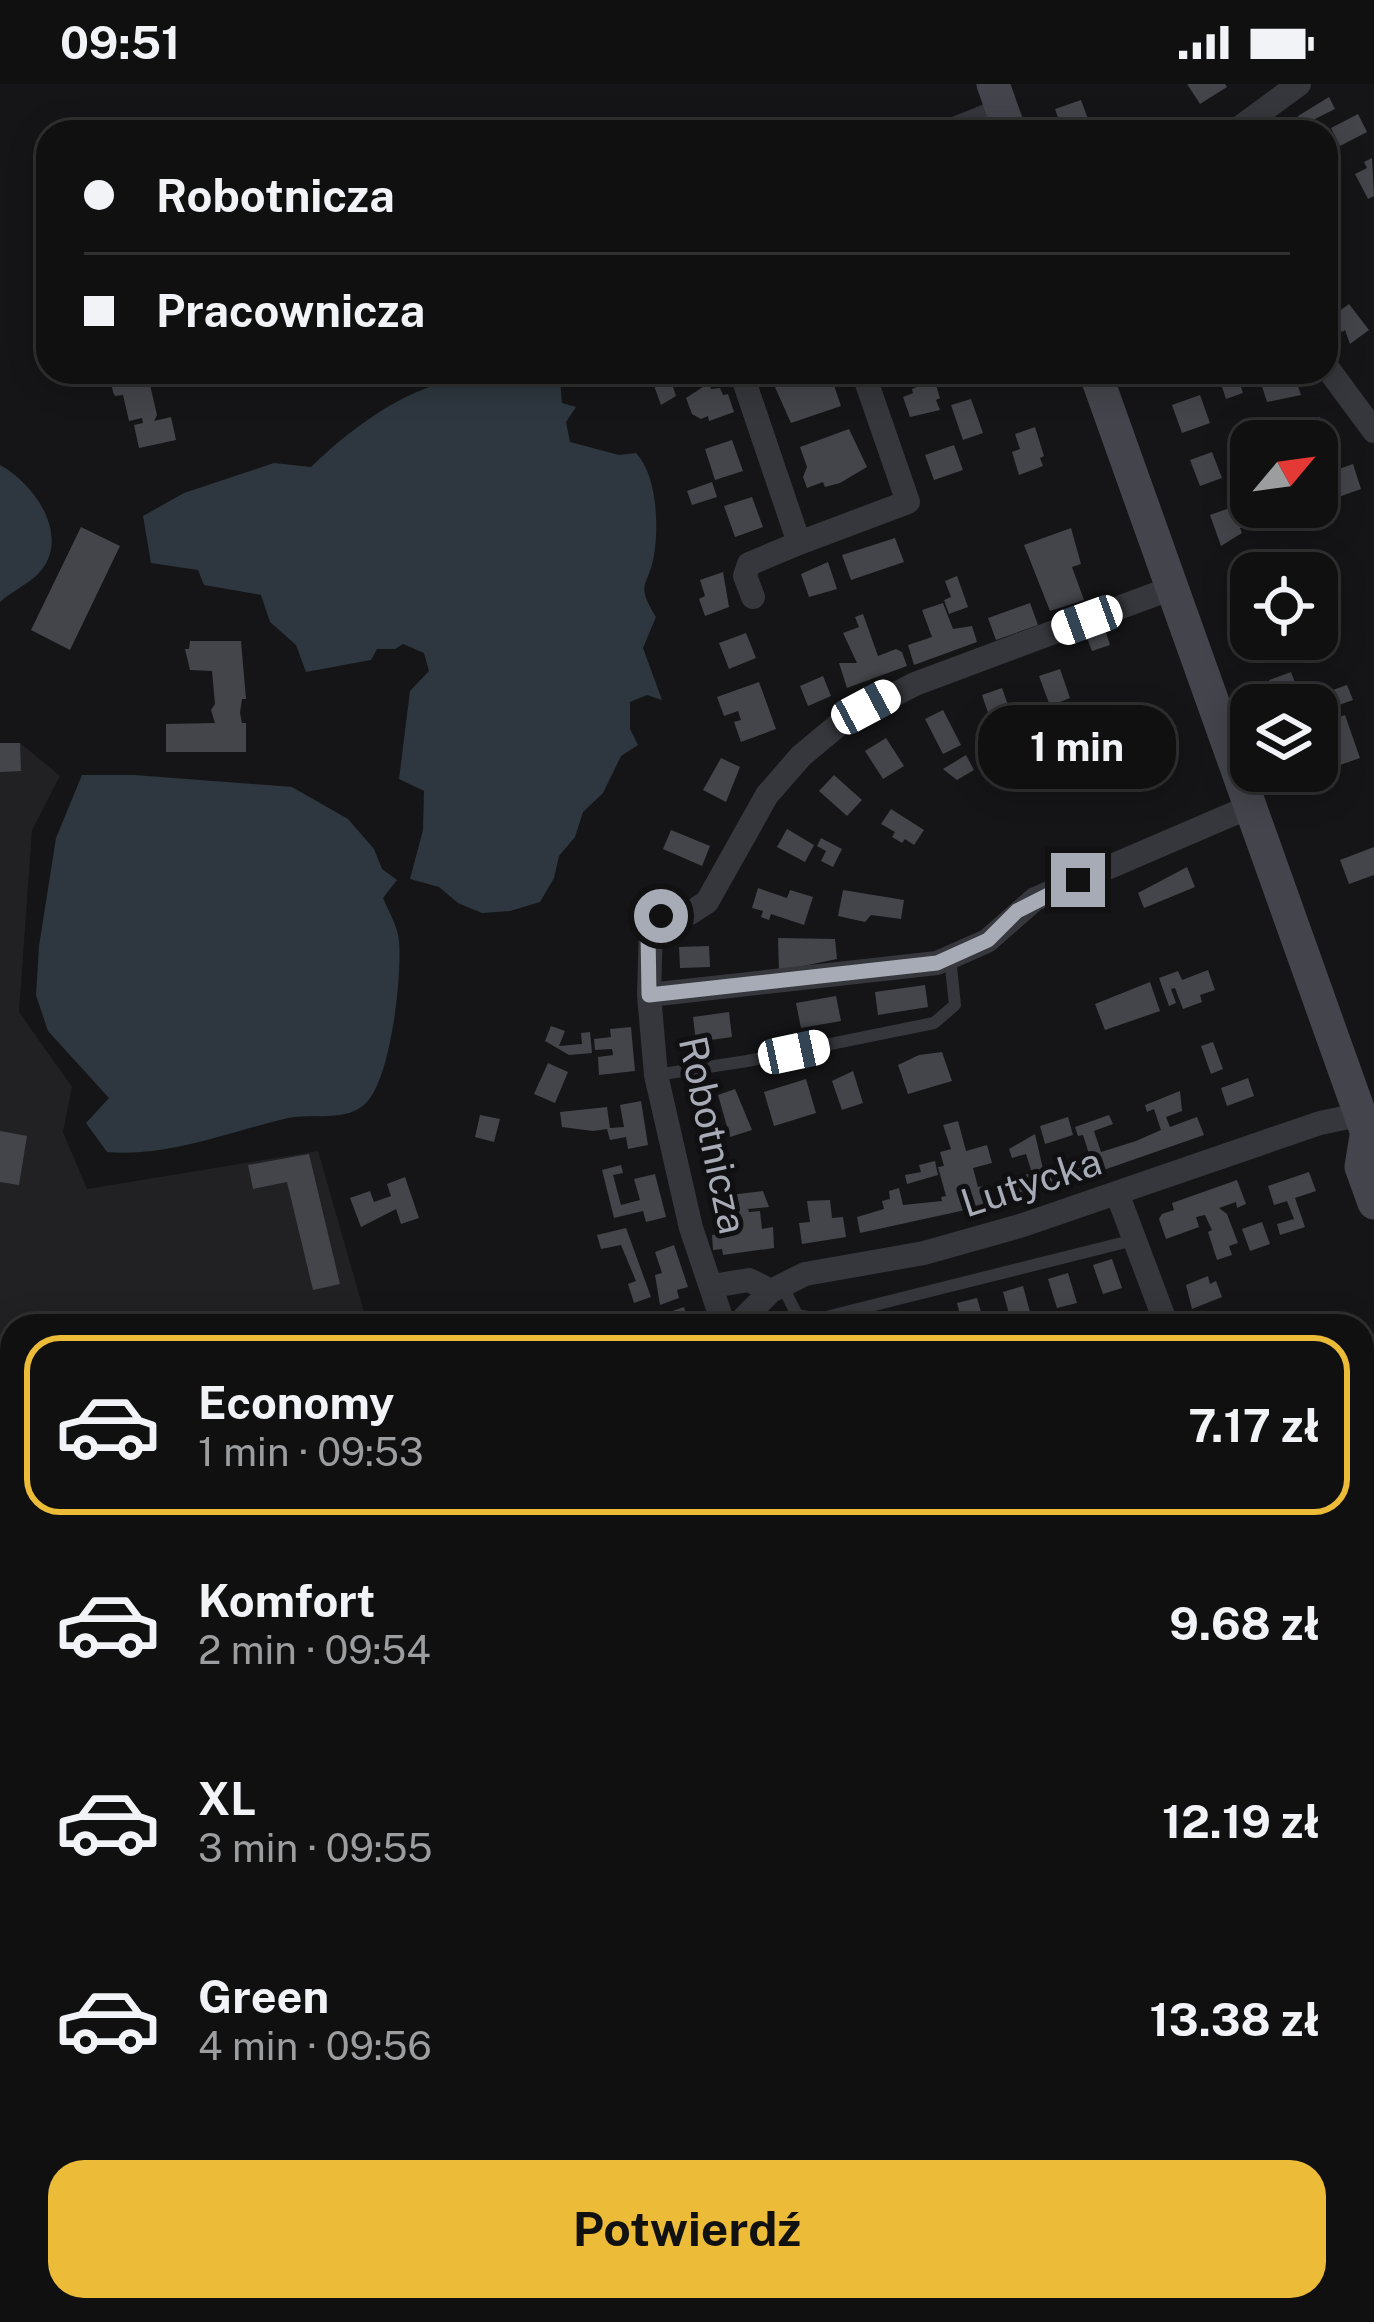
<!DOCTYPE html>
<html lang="pl">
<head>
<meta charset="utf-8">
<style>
  body { margin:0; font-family:"Public Sans",sans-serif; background:#19191a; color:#f1f3f6; height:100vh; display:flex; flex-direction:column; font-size:45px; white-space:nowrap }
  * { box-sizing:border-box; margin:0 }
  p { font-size:39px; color:#9c9d9f }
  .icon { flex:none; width:66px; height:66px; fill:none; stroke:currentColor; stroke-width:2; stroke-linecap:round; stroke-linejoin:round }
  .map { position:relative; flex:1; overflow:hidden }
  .sheet { position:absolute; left:0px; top:1230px; width:1374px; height:1008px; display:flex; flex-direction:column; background:#101011; border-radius:36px 36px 0 0; box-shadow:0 6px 30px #0003,0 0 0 3px #303031 }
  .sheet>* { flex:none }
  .hud { position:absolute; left:36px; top:36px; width:1302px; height:264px; border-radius:36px; box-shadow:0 6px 30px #0003,0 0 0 3px #303031; display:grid; align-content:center; height:264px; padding:0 48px; background:#101011 }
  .needle { width:78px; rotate:61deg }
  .controls { position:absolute; left:1230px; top:336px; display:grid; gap:24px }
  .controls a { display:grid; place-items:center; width:108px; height:108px; border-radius:24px; background:#101011; box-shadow:0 6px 30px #0003,0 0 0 3px #303031; font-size:60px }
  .end { position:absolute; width:54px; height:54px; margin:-27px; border:15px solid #a7abb6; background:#111; box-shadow:0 0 0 6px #111 }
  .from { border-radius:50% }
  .bubble { position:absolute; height:84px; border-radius:36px; background:#101011; box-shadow:0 6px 30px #0003,0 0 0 3px #303031; font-size:39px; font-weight:700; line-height:84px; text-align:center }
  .car { position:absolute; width:36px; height:72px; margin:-36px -18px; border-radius:15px; box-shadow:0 0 9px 3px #0007; background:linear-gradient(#fff 24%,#345 0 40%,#fff 0 76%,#345 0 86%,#fff 0) }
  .hud b { display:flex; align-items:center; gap:42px; height:114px; font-size:45px }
  .hud b+b { border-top:3px solid #303031 }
  .hud i { width:30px; height:30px; background:#f1f3f6 }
  ul { padding:21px 0 0; list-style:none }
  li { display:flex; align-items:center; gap:36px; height:180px; margin:0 24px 18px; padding:0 24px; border:6px solid transparent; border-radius:36px }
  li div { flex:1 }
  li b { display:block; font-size:45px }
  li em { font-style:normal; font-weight:700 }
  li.active { border-color:#ecbb37 }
  li>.icon { width:108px; height:108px; stroke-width:1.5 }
  .cta { display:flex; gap:24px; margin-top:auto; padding:24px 48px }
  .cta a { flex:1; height:138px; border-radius:36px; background:#ecbb37; color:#111; font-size:48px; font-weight:700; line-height:138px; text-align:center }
  .status { display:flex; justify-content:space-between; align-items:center; height:84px; padding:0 60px; background:#101011; direction:ltr }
  .status svg { height:33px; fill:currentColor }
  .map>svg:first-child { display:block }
</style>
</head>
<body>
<div class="status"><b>09:51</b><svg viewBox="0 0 49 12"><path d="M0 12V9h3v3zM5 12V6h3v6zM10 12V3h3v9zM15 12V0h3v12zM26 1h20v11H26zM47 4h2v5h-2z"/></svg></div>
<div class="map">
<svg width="1374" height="2238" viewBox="0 0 1374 2238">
  <rect width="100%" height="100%" fill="#151517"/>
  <path fill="#212124" d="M 20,659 L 60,692 L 32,746 L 19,928 L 72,1003 L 63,1048 L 87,1105 L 318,1067 L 368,1242 L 12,1242 L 12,1369 L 0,1371 L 0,660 Z"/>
  <path fill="#212923" d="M 1374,1548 L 1374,2238 L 781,2238 L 781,2226 L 1362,2226 L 1362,1553 Z
    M 0,1603 L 12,1612 L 12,1751 L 0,1756 Z
    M 12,1969 L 12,2207 L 0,2209 L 0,1971 Z"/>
  <path fill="#2e373f" d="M 490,288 C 515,288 535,296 560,296 L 562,319 L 576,323 L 566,338 L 570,358 L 619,371 L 636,369 C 657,391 659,442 654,471 C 649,503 634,498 656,533 L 643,564 L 662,616 L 647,611 L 630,618 L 630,645 L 638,661 L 621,672 L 603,709 L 583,728 L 575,753 L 559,772 L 554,794 L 540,818 L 510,827 L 482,829 L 458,819 L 439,803 L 410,795 L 423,746 L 424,707 L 399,695 L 410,607 L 429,587 L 424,569 L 403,560 L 395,565 L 377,565 L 371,576 L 306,588 L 296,561 L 270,538 L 261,511 L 204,501 L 198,486 L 151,479 L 143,432 L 184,409 L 274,379 L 311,383 C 346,349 394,312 442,299 C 458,295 474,293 490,288 Z
    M 0,381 C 34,399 73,454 38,490 C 28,500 11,508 0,518 Z
    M 82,691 L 134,691 L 292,703 L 348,735 L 374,765 L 382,785 L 397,796 L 383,814 C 389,828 398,843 399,857 C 402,893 391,992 367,1018 C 348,1039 312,1029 288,1034 C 228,1048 170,1073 107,1068 L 86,1039 L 109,1014 L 48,947 L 36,911 L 39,862 L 56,754 Z"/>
  <path fill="#44454a" d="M 1187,0 L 1225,0 L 1227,3 L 1200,20 Z
    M 1329,13 L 1335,25 L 1303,41 L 1298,32 Z
    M 1081,16 L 1091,43 L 1063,48 L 1055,25 Z
    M 1358,30 L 1367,48 L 1340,62 L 1331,44 Z
    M 1372,74 L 1374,112 L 1368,115 L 1355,90 L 1367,84 L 1364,78 Z
    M 1349,220 L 1369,246 L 1350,260 L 1345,246 L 1342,248 L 1331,233 Z
    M 118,288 L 147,288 L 157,331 L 154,337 L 171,333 L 176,356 L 139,364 L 134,341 L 143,339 L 142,334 L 129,337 L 123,311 L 115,312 L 113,308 L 111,298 L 120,296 Z
    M 796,288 L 840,290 L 843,298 L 834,301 L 841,322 L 791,339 L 774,301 L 787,297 L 786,292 Z
    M 1236,288 L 1243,309 L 1226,315 L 1219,294 Z
    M 1293,288 L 1301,311 L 1267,318 L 1260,296 Z
    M 661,292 L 670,294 L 676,312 L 661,321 L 652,296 Z
    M 930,298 L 936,301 L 940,314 L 936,316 L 940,326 L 910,333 L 903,313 L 913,309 L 912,305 Z
    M 709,299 L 711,305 L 720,304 L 723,311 L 728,310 L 734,328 L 709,337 L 708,332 L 701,335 L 692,330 L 686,314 Z
    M 1200,311 L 1210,339 L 1182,349 L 1172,321 Z
    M 971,315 L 983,349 L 963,356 L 951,321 Z
    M 1320,333 L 1330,362 L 1317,367 L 1317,357 L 1289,357 L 1284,346 Z
    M 1035,343 L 1044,372 L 1040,374 L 1043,382 L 1019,391 L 1012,368 L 1020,365 L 1015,350 Z
    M 849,345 L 867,383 L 840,399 L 825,403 L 823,398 L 807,404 L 803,393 L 807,383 L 800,363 Z
    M 732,356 L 743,387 L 715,396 L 705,365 Z
    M 954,361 L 963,386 L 934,396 L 925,371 Z
    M 1212,368 L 1222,394 L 1200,402 L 1190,376 Z
    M 1353,380 L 1361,405 L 1330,416 L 1317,410 L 1317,393 Z
    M 712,398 L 717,413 L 692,421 L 687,407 Z
    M 752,413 L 763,443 L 735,453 L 724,422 Z
    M 1238,421 L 1250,440 L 1240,444 L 1242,449 L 1221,462 L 1210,431 Z
    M 81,443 L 120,462 L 70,566 L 31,546 Z
    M 1071,444 L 1081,480 L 1072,483 L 1084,516 L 1050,527 L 1024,461 Z
    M 895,454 L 904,478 L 851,496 L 842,471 Z
    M 828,478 L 837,505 L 809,513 L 801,490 Z
    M 1257,478 L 1261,489 L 1251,489 L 1251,512 L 1240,516 L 1230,488 Z
    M 723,488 L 729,523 L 705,532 L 699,515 L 705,512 L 700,496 Z
    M 957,492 L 968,523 L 949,530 L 944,516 L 951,513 L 945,497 Z
    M 943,519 L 953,545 L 972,542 L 977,558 L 914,581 L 908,561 L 932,553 L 922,526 Z
    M 1030,519 L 1038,541 L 996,556 L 988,534 Z
    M 863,530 L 878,572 L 896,565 L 902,568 L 907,582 L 847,604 L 839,579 L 857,579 L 843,549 L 859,543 L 855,533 Z
    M 1104,542 L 1110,561 L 1092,567 L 1085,549 Z
    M 746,549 L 756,574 L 729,585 L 719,559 Z
    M 190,557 L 241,557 L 246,615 L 242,615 L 240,629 L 242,639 L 246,639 L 246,668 L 166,668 L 166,640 L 215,639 L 211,626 L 215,620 L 212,587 L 190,586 L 185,565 L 189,565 Z
    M 1060,585 L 1070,614 L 1050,622 L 1039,592 Z
    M 1291,588 L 1301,614 L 1278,621 L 1269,596 Z
    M 823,592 L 831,612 L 808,622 L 800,602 Z
    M 759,598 L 776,645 L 741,658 L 734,638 L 741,636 L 738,627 L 724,632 L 717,613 Z
    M 1347,601 L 1353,616 L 1322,627 L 1316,612 Z
    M 1002,604 L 1013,635 L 993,643 L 982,611 Z
    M 943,626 L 961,661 L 943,670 L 925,635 Z
    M 1345,631 L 1360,674 L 1317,689 L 1317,641 Z
    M 1055,653 L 1064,669 L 1043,681 L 1034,665 Z
    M 886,654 L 904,682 L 883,695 L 865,667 Z
    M 0,659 L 20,659 L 21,687 L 0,688 Z
    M 966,671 L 974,686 L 957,696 L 943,685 Z
    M 721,674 L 740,683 L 726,718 L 703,706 Z
    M 834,691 L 862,716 L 847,732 L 819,707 Z
    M 891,725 L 924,746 L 914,761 L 905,755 L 902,759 L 892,753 L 895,748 L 881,740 Z
    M 787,745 L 814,761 L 805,778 L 777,763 Z
    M 671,746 L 710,762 L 702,782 L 663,765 Z
    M 821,754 L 842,765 L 833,783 L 821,777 L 826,767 L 817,762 Z
    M 1374,763 L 1374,791 L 1349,800 L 1340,776 Z
    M 1187,783 L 1195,803 L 1144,824 L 1138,809 Z
    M 758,804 L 787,814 L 790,806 L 813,813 L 804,841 L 771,830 L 769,836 L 761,833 L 763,827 L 752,824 Z
    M 843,806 L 904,816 L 901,835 L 871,831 L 865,838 L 838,832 Z
    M 778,854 L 835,855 L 837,875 L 779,887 Z
    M 709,862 L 710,883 L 680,884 L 679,863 Z
    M 1208,886 L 1215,906 L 1200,911 L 1202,918 L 1183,925 L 1175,904 L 1171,905 L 1176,919 L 1169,922 L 1159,894 L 1178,887 L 1182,896 Z
    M 1150,898 L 1160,927 L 1105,946 L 1095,920 Z
    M 925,901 L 928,923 L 878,931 L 875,908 Z
    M 836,912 L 841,937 L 801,944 L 796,919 Z
    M 729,928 L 732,953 L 696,958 L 693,933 Z
    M 551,942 L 565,947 L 559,962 L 582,960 L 581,949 L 590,948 L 592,969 L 569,971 L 545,957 Z
    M 631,943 L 635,987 L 599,991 L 598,973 L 613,971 L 612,965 L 595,966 L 594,955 L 611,953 L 610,945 Z
    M 1213,958 L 1223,985 L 1211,990 L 1201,962 Z
    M 942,968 L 952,997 L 908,1010 L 898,981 L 919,971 Z
    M 548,979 L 568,988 L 555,1019 L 534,1010 Z
    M 853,987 L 863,1019 L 842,1026 L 832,997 Z
    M 1248,994 L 1254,1012 L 1227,1022 L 1221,1004 Z
    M 806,995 L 816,1029 L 774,1042 L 764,1008 Z
    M 735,1005 L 752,1046 L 730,1053 L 718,1011 Z
    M 1180,1007 L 1182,1027 L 1166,1033 L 1170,1043 L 1197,1033 L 1204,1051 L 1075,1096 L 1069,1077 L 1089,1070 L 1083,1051 L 1078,1052 L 1075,1043 L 1109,1031 L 1113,1040 L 1094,1047 L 1101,1068 L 1136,1057 L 1161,1046 L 1154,1025 L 1147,1028 L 1145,1021 Z
    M 641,1017 L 648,1061 L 628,1065 L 626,1053 L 610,1056 L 607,1045 L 593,1047 L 562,1043 L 560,1028 L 607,1023 L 610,1044 L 624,1043 L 620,1021 Z
    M 480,1031 L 500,1035 L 494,1058 L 475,1053 Z
    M 1068,1033 L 1073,1051 L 1045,1060 L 1040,1042 Z
    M 958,1037 L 966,1067 L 987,1061 L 992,1079 L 973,1084 L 978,1103 L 983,1102 L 984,1106 L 998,1102 L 1002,1118 L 860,1149 L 857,1133 L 884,1125 L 882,1117 L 890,1115 L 889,1107 L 899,1104 L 903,1121 L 942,1117 L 941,1113 L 946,1112 L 938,1083 L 944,1082 L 940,1068 L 951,1065 L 943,1041 Z
    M 0,1047 L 27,1052 L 19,1101 L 0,1098 Z
    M 1035,1050 L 1043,1085 L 1053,1083 L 1058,1101 L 1016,1114 L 1010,1095 L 1032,1089 L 1026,1070 L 1012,1074 L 1009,1065 Z
    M 309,1070 L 340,1200 L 313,1206 L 287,1098 L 253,1105 L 248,1081 Z
    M 935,1077 L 938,1091 L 907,1100 L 905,1091 L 921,1088 L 919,1081 Z
    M 621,1081 L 623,1089 L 613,1091 L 621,1121 L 640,1116 L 634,1095 L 655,1090 L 666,1133 L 646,1138 L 643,1127 L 614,1134 L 602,1086 Z
    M 1309,1088 L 1316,1107 L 1295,1114 L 1305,1143 L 1280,1151 L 1277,1140 L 1294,1135 L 1287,1117 L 1274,1121 L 1268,1102 Z
    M 405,1093 L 419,1134 L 401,1140 L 396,1125 L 361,1143 L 350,1114 L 370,1107 L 374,1118 L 391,1112 L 387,1100 Z
    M 1237,1096 L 1246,1120 L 1237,1124 L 1236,1118 L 1219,1124 L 1227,1130 L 1238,1159 L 1229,1162 L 1232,1171 L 1217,1176 L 1208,1148 L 1212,1146 L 1205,1131 L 1196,1133 L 1199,1143 L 1166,1155 L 1159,1135 L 1162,1130 L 1174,1126 L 1172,1119 Z
    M 763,1107 L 769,1123 L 748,1125 L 749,1128 L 760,1127 L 762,1145 L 773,1143 L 774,1164 L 723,1171 L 722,1165 L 713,1166 L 712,1151 L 740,1147 L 738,1127 L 732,1127 L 730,1111 Z
    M 830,1116 L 832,1134 L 843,1133 L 846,1153 L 802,1160 L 799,1139 L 810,1138 L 807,1117 Z
    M 1262,1138 L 1270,1160 L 1250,1167 L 1242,1145 Z
    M 626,1144 L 651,1213 L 634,1219 L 628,1200 L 636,1197 L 621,1161 L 601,1165 L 597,1151 Z
    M 674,1161 L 688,1203 L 677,1206 L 679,1214 L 660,1221 L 655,1191 L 662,1189 L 655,1168 Z
    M 1112,1175 L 1122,1204 L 1103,1210 L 1093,1181 Z
    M 1068,1189 L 1077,1219 L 1057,1224 L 1048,1195 Z
    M 1208,1192 L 1210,1200 L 1216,1197 L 1222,1213 L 1192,1225 L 1186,1201 Z
    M 1023,1202 L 1031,1232 L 1011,1237 L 1003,1208 Z
    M 977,1214 L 985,1242 L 963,1242 L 957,1219 Z
    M 684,1223 L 690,1242 L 655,1242 L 652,1234 Z
    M 12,1806 L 12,1843 L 0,1847 L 0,1809 Z
    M 12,1870 L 12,1935 L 11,1935 L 0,1897 L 0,1873 Z"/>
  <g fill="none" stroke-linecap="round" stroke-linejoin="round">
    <path stroke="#36373c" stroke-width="12" d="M 656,991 L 747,977 L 934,939 L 955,921 L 950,874
      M 782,1201 L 797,1231 L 818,1235 L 1134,1156
      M 0,1388 L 12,1384"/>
    <path stroke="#36373c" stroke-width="24" d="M 947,48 L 1002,26
      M 1234,48 L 1299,0
      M 1326,282 L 1374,347
      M 741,288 L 799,459 L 908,418 L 863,288
      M 753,513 L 745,492 L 749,480 L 799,459
      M 649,911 L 937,879 L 987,857 L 1035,815 L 1249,723
      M 1117,1109 L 1167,1242
      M 713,1202 L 749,1196 L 771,1207
      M 724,1242 L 691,1144 L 656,991 L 649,911 L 651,842 L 661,832 L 690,829 L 707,818 L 767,711 L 801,672 L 843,637 L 915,600 L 1172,504
      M 736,1242 L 771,1207 L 805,1190 L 924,1169 L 1023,1141 L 1320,1039 L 1358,1031
      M 0,1445 L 12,1446"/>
    <path stroke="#44454c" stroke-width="33" d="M 993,0 L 1010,48
      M 1095,288 L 1374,1069
      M 1366,1052 L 1361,1083 L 1374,1119"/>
  </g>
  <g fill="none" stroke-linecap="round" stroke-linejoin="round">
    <path stroke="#a7abb6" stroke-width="15" d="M 661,832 L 648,848 L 649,911 L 937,879 L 988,856 L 1017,827 L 1078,796"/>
  </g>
  <g text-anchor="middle" stroke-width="10" stroke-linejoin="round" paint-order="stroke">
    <g font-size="39" fill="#a7abb6" stroke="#101012">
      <text transform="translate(713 1051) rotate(78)" y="14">Robotnicza</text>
      <text transform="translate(1031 1098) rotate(-18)" y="14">Lutycka</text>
    </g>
  </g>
</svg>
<div class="controls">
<a><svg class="needle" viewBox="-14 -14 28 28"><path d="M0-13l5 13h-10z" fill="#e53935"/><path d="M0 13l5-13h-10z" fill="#9c9d9f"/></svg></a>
<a><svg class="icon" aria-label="locate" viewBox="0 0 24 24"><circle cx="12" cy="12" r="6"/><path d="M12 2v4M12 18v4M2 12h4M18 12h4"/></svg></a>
<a><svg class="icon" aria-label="layers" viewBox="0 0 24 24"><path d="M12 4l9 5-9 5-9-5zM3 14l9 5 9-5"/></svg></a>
</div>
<i class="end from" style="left:661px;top:832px"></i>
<i class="end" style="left:1078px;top:796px"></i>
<div class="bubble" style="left:978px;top:621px;width:198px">1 min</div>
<i class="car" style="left:1087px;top:536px;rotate:250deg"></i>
<i class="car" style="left:866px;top:623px;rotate:62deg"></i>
<i class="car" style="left:794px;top:968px;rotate:78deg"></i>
<div class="hud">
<b><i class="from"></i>Robotnicza</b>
<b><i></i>Pracownicza</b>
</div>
<section class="sheet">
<ul>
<li class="active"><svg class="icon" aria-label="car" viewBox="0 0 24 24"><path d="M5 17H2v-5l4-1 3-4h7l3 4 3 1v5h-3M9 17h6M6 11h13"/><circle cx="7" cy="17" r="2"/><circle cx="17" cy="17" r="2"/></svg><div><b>Economy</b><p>1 min · 09:53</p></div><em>7.17 zł</em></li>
<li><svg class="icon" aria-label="car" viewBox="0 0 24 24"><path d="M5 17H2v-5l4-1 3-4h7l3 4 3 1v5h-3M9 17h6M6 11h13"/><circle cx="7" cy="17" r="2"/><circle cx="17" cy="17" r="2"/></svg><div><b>Komfort</b><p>2 min · 09:54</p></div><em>9.68 zł</em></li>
<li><svg class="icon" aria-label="car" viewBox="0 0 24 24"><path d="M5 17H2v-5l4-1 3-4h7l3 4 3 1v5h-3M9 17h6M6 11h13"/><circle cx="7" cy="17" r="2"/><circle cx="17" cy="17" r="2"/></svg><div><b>XL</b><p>3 min · 09:55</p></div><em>12.19 zł</em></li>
<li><svg class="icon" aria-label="car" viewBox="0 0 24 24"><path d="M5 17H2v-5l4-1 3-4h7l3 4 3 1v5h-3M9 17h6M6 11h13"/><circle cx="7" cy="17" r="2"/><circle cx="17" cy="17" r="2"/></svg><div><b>Green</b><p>4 min · 09:56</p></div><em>13.38 zł</em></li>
</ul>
<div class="cta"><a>Potwierdź</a></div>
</section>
</div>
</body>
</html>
